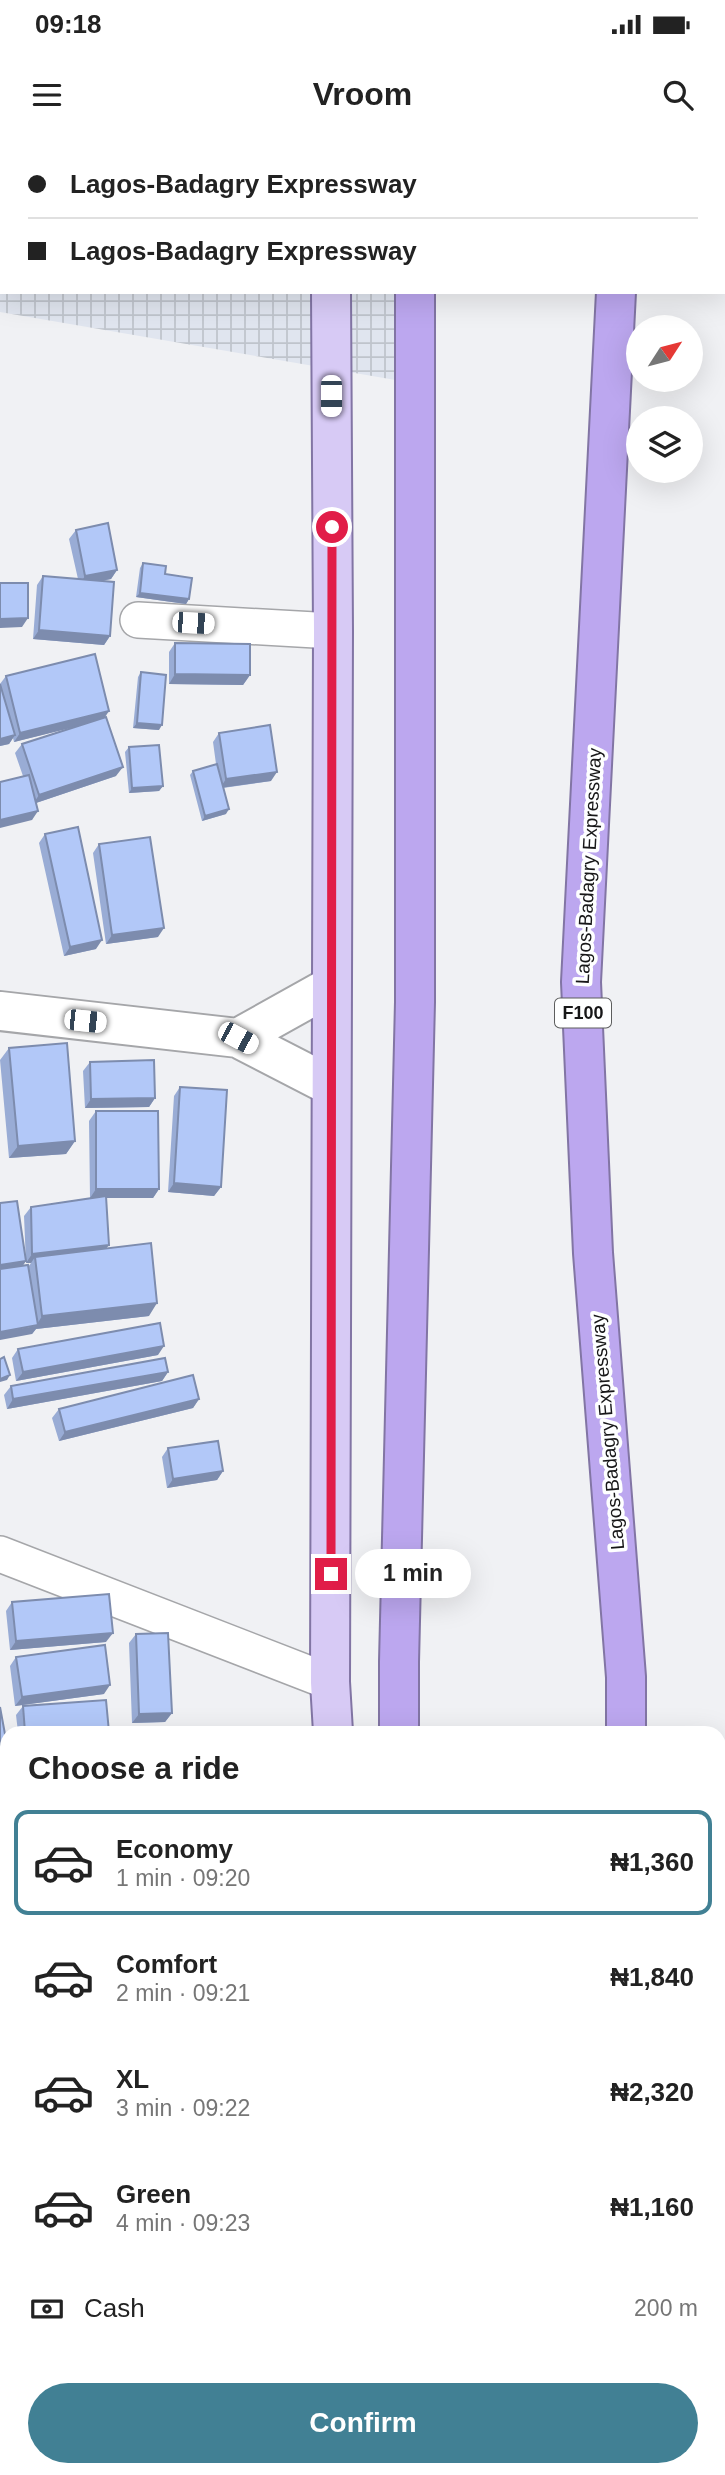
<!DOCTYPE html>
<html lang="en">
<head>
<meta charset="utf-8">
<style>
  body { margin:0; font-family:Arial,sans-serif; background:#f6f6f6; color:#222; height:100vh; display:flex; flex-direction:column; font-size:26px; white-space:nowrap }
  * { box-sizing:border-box; margin:0 }
  p { font-size:23px; color:#767676 }
  .icon { flex:none; width:38px; height:38px; fill:none; stroke:currentColor; stroke-width:2; stroke-linecap:round; stroke-linejoin:round }
  .map { position:relative; flex:1; overflow:hidden }
  .side { position:absolute; left:0px; top:1586px; width:726px; height:751px; display:flex; flex-direction:column; background:#fff; border-radius:21px 21px 0 0; box-shadow:0 7px 28px #0002 }
  .side>* { flex:none }
  .guide { position:absolute; left:0px; top:0px; width:726px; height:154px; box-shadow:0 7px 28px #0002; display:grid; align-content:center; height:154px; padding:0 28px; background:#fff }
  .needle { width:46px; rotate:54deg }
  .fabs { position:absolute; left:626px; top:175px; display:grid; gap:14px }
  .fabs a { display:grid; place-items:center; width:77px; height:77px; border-radius:50%; background:#fff; box-shadow:0 7px 28px #0002; font-size:35px }
  .end { position:absolute; width:32px; height:32px; margin:-16px; border:9px solid #e11d48; background:#fff; box-shadow:0 0 0 4px #fff }
  .from { border-radius:50% }
  .bubble { position:absolute; height:49px; border-radius:24px; background:#fff; box-shadow:0 7px 28px #0002; font-size:23px; font-weight:600; line-height:49px; text-align:center }
  .car { position:absolute; width:21px; height:42px; margin:-21px -10px; border-radius:9px; box-shadow:0 0 5px 2px #0007; background:linear-gradient(#fff 24%,#345 0 40%,#fff 0 76%,#345 0 86%,#fff 0) }
  .guide b { display:flex; align-items:center; gap:24px; height:66px; font-size:26px }
  .guide b+b { border-top:2px solid #e0e0e0 }
  .guide i { width:18px; height:18px; background:#222 }
  ul { padding:0; list-style:none }
  li { display:flex; align-items:center; gap:21px; height:105px; margin:0 14px 10px; padding:0 14px; border:4px solid transparent; border-radius:14px }
  li div { flex:1 }
  li b { display:block; font-size:26px }
  li em { font-style:normal; font-weight:600 }
  li.on { border-color:#418094 }
  li>.icon { width:63px; height:63px; stroke-width:1.5 }
  h2 { padding:0 28px; font-size:32px; line-height:84px }
  .pay { display:flex; align-items:center; gap:18px; height:77px; padding:0 28px; font-size:26px }
  .pay p { margin-inline-start:auto }
  .primary-button { display:flex; gap:14px; margin-top:auto; padding:14px 28px }
  .primary-button a { flex:1; height:80px; border-radius:42px; background:#418094; color:#fff; font-size:28px; font-weight:600; line-height:80px; text-align:center }
  .status { display:flex; justify-content:space-between; align-items:center; height:49px; padding:0 35px; background:#fff; direction:ltr }
  .status svg { height:19px; fill:currentColor }
  header { display:flex; justify-content:space-between; align-items:center; height:91px; padding:0 28px; background:#fff; font-size:32px; font-weight:600 }
  .map>svg:first-child { display:block }
</style>
</head>
<body>
<div class="status"><b>09:18</b><svg viewBox="0 0 49 12"><path d="M0 12V9h3v3zM5 12V6h3v6zM10 12V3h3v9zM15 12V0h3v12zM26 1h20v11H26zM47 4h2v5h-2z"/></svg></div>
<header><svg class="icon" aria-label="menu" viewBox="0 0 24 24"><path d="M4 6h16M4 12h16M4 18h16"/></svg>Vroom<svg class="icon" aria-label="search" viewBox="0 0 24 24"><circle cx="10" cy="10" r="6"/><path d="M15 15l6 6"/></svg></header>
<div class="map">
<svg width="725" height="2335" viewBox="0 0 725 2335">
  <defs>
    <pattern id="industrial-grid" width="8" height="8" patternUnits="userSpaceOnUse" patternTransform="scale(1.75)"><rect width="8" height="8" fill="#e0e5ef"/><path d="M0 4h8M4 0v8" fill="none" stroke="#bfc4cc"/></pattern>
  </defs>
  <rect width="100%" height="100%" fill="#f0f1f4"/>
  <path fill="url(#industrial-grid)" d="M 0,0 L 398,0 L 398,2 L 2,2 L 2,152 L 407,152 L 413,243 L 0,172 Z"/>
  <g fill="none" stroke-linecap="round" stroke-linejoin="round">
    <g stroke="#a5a6a9" stroke-width="38">
      <path id="street" d="M 138,480 L 333,491
        M 0,1414 L 330,1542
        M 0,1881 L 7,1879"/>
    </g>
    <g stroke="#a5a6a9" stroke-width="42">
      <path id="secondary" d="M 0,871 L 238,898 L 331,946
        M 238,898 L 331,846"/>
    </g>
    <g stroke="#8275a4" stroke-width="42">
      <path id="primary" d="M 330,0 L 330,2
        M 331,152 L 333,491 L 330,1542 L 333,1592
        M 325,2335 L 325,2329"/>
    </g>
    <g stroke="#8275a4" stroke-width="42">
      <path id="highway" d="M 415,2 L 415,0
        M 633,2 L 633,0
        M 616,152 L 581,842 L 593,1113 L 626,1537 L 626,1592
        M 399,1592 L 399,1522 L 415,862 L 415,152
        M 403,2329 L 403,2335
        M 627,2329 L 627,2335"/>
    </g>
    <use href="#street" stroke="#fff" stroke-width="35"/>
    <use href="#secondary" stroke="#fff" stroke-width="38"/>
    <use href="#primary" stroke="#d7caf5" stroke-width="38"/>
    <use href="#highway" stroke="#bca7ef" stroke-width="38"/>
  </g>
  <path fill="#99acd5" d="M 76,390 L 117,430 L 111,439 L 102,441 L 110,496 L 104,505 L 33,499 L 37,445 L 43,436 L 78,439 L 69,399 Z
    M 143,423 L 165,434 L 189,459 L 186,464 L 136,457 L 140,428 Z
    M 175,503 L 250,535 L 243,545 L 169,544 L 169,512 Z
    M 141,532 L 159,590 L 133,588 L 138,537 Z
    M 6,536 L 105,577 L 116,636 L 36,663 L 32,680 L 23,636 L 15,613 L 22,604 L 73,587 L 14,602 L 13,598 L 9,604 L 0,606 L 0,544 Z
    M 219,593 L 271,641 L 223,648 L 226,674 L 202,681 L 190,635 L 193,631 L 216,624 L 213,602 Z
    M 129,607 L 163,646 L 159,651 L 129,653 L 125,612 Z
    M 45,694 L 96,809 L 64,816 L 39,703 Z
    M 99,704 L 158,797 L 106,804 L 93,713 Z
    M 9,908 L 75,1001 L 66,1014 L 9,1018 L 0,920 Z
    M 90,922 L 155,958 L 149,967 L 85,968 L 83,931 Z
    M 180,947 L 221,1047 L 214,1056 L 168,1052 L 174,956 Z
    M 96,971 L 159,1049 L 153,1058 L 106,1058 L 106,1109 L 149,1176 L 36,1189 L 32,1194 L 23,1125 L 28,1127 L 31,1123 L 26,1123 L 24,1076 L 31,1067 L 90,1058 L 89,981 Z
    M 18,1209 L 158,1215 L 16,1241 L 12,1218 Z
    M 168,1232 L 162,1241 L 7,1269 L 4,1255 L 11,1246 Z
    M 199,1259 L 193,1268 L 59,1301 L 52,1278 L 59,1269 Z
    M 168,1308 L 223,1331 L 217,1340 L 167,1348 L 162,1317 Z
    M 12,1462 L 106,1502 L 10,1510 L 6,1471 Z
    M 136,1494 L 172,1573 L 165,1582 L 132,1583 L 129,1503 Z
    M 16,1517 L 104,1554 L 15,1566 L 10,1526 Z
    M 23,1566 L 109,1592 L 18,1592 L 16,1575 Z
    M 7,1923 L 7,2038 L 0,2006 L 0,1925 Z
    M 67,2329 L 146,2329 L 144,2332 L 201,2335 L 69,2335 Z"/>
  <path fill="#7d8cae" d="M 117,430 L 111,439 L 79,445 L 85,436 Z
    M 140,453 L 189,459 L 186,464 L 136,457 Z
    M 28,478 L 22,487 L 0,488 L 0,479 Z
    M 39,490 L 110,496 L 104,505 L 33,499 Z
    M 175,534 L 250,535 L 243,545 L 169,544 Z
    M 109,571 L 103,580 L 14,602 L 20,593 Z
    M 137,583 L 162,585 L 159,590 L 133,588 Z
    M 15,595 L 9,604 L 0,606 L 0,599 Z
    M 123,627 L 116,636 L 33,664 L 39,655 Z
    M 277,632 L 271,641 L 220,648 L 226,639 Z
    M 163,646 L 159,651 L 129,653 L 132,648 Z
    M 229,669 L 226,674 L 202,681 L 205,676 Z
    M 38,671 L 32,680 L 0,688 L 0,680 Z
    M 164,788 L 158,797 L 106,804 L 112,795 Z
    M 102,800 L 96,809 L 64,816 L 70,807 Z
    M 155,958 L 149,967 L 85,968 L 91,959 Z
    M 75,1001 L 66,1014 L 9,1018 L 18,1006 Z
    M 174,1043 L 221,1047 L 214,1056 L 168,1052 Z
    M 96,1049 L 159,1049 L 153,1058 L 90,1058 Z
    M 109,1105 L 102,1114 L 35,1117 L 31,1123 L 26,1123 L 32,1114 Z
    M 26,1121 L 20,1130 L 0,1133 L 0,1125 Z
    M 157,1163 L 149,1176 L 36,1189 L 32,1194 L 0,1200 L 0,1192 L 36,1186 L 42,1176 Z
    M 164,1206 L 158,1215 L 16,1241 L 23,1232 Z
    M 168,1232 L 162,1241 L 7,1269 L 13,1259 Z
    M 10,1235 L 7,1240 L 0,1242 L 0,1239 Z
    M 199,1259 L 193,1268 L 59,1301 L 65,1292 Z
    M 223,1331 L 217,1340 L 167,1348 L 173,1339 Z
    M 113,1493 L 106,1502 L 10,1510 L 16,1501 Z
    M 110,1545 L 104,1554 L 15,1566 L 22,1557 Z
    M 172,1573 L 165,1582 L 132,1583 L 139,1574 Z
    M 7,1633 L 7,1639 L 6,1641 L 0,1642 L 0,1634 Z
    M 0,1699 L 7,1699 L 7,1707 L 0,1708 Z
    M 7,1790 L 7,1798 L 4,1802 L 0,1802 L 0,1791 Z
    M 123,2329 L 146,2329 L 143,2334 L 138,2335 L 104,2335 Z"/>
  <path fill="#b2c8f8" stroke="#7d8cae" stroke-width="2" d="M 108,383 L 117,430 L 85,436 L 76,390 Z
    M 143,423 L 166,426 L 165,434 L 192,438 L 189,459 L 140,453 Z
    M 43,436 L 114,442 L 110,496 L 39,490 Z
    M 0,443 L 28,443 L 28,478 L 0,479 Z
    M 175,503 L 250,504 L 250,535 L 175,534 Z
    M 95,514 L 109,571 L 20,593 L 6,536 Z
    M 141,532 L 166,535 L 162,585 L 137,583 Z
    M 0,544 L 15,595 L 0,599 Z
    M 106,577 L 123,627 L 39,655 L 22,604 Z
    M 270,585 L 277,632 L 226,639 L 219,593 Z
    M 159,605 L 163,646 L 132,648 L 129,607 Z
    M 217,624 L 229,669 L 205,676 L 193,631 Z
    M 29,635 L 38,671 L 0,680 L 0,642 Z
    M 78,687 L 102,800 L 70,807 L 45,694 Z
    M 150,697 L 164,788 L 112,795 L 99,704 Z
    M 67,903 L 75,1001 L 18,1006 L 9,908 Z
    M 154,920 L 155,958 L 91,959 L 90,922 Z
    M 180,947 L 227,950 L 221,1047 L 174,1043 Z
    M 96,971 L 158,971 L 159,1049 L 96,1049 Z
    M 106,1056 L 109,1105 L 32,1114 L 31,1067 Z
    M 17,1061 L 26,1121 L 0,1125 L 0,1063 Z
    M 151,1103 L 157,1163 L 42,1176 L 35,1117 Z
    M 28,1125 L 38,1185 L 0,1192 L 0,1129 Z
    M 160,1183 L 164,1206 L 23,1232 L 18,1209 Z
    M 4,1217 L 10,1235 L 0,1239 L 0,1219 Z
    M 165,1218 L 168,1232 L 13,1259 L 11,1246 Z
    M 193,1235 L 199,1259 L 65,1292 L 59,1269 Z
    M 218,1301 L 223,1331 L 173,1339 L 168,1308 Z
    M 109,1454 L 113,1493 L 16,1501 L 12,1462 Z
    M 168,1493 L 172,1573 L 139,1574 L 136,1494 Z
    M 105,1505 L 110,1545 L 22,1557 L 16,1517 Z
    M 106,1560 L 109,1592 L 25,1592 L 23,1566 Z
    M 0,1567 L 7,1605 L 7,1633 L 0,1634 Z
    M 7,1649 L 7,1699 L 0,1699 L 0,1650 Z
    M 0,1729 L 3,1729 L 7,1752 L 7,1790 L 0,1791 Z
    M 7,1923 L 7,1985 L 0,1952 L 0,1925 Z
    M 0,2032 L 4,2048 L 0,2049 Z
    M 0,2147 L 3,2160 L 0,2161 Z
    M 80,2329 L 123,2329 L 104,2335 L 81,2335 Z
    M 152,2329 L 199,2329 L 201,2335 L 136,2335 Z"/>
  <g fill="none" stroke-linecap="round" stroke-linejoin="round">
    <path stroke="#e11d48" stroke-width="9" d="M 331,1434 L 332,387"/>
  </g>
  <g text-anchor="middle" stroke-width="7" stroke-linejoin="round" paint-order="stroke">
    <rect fill="#feffff" stroke="#5c5d5d" stroke-width="2" x="555" y="858.5" width="56" height="29" rx="5"/>
    <g font-size="18" font-weight="bold" fill="#171718">
      <text x="583" y="879">F100</text>
    </g>
    <g font-size="19" fill="#171718" stroke="#feffff">
      <text transform="translate(588 726) rotate(-87)" y="7">Lagos-Badagry Expressway</text>
      <text transform="translate(607 1292) rotate(-95)" y="7">Lagos-Badagry Expressway</text>
    </g>
  </g>
</svg>
<div class="fabs">
<a><svg class="needle" viewBox="-14 -14 28 28"><path d="M0-13l5 13h-10z" fill="#e53935"/><path d="M0 13l5-13h-10z" fill="#767676"/></svg></a>
<a><svg class="icon" aria-label="layers" viewBox="0 0 24 24"><path d="M12 4l9 5-9 5-9-5zM3 14l9 5 9-5"/></svg></a>
</div>
<i class="end from" style="left:332px;top:387px"></i>
<i class="end" style="left:331px;top:1434px"></i>
<div class="bubble" style="left:355px;top:1409px;width:116px">1 min</div>
<i class="car" style="left:331px;top:256px;rotate:180deg"></i>
<i class="car" style="left:193px;top:483px;rotate:93deg"></i>
<i class="car" style="left:85px;top:881px;rotate:96deg"></i>
<i class="car" style="left:238px;top:898px;rotate:118deg"></i>
<div class="guide">
<b><i class="from"></i>Lagos-Badagry Expressway</b>
<b><i></i>Lagos-Badagry Expressway</b>
</div>
<section class="side">
<h2>Choose a ride</h2>
<ul>
<li class="on"><svg class="icon" aria-label="car" viewBox="0 0 24 24"><path d="M5 17H2v-5l4-1 3-4h7l3 4 3 1v5h-3M9 17h6M6 11h13"/><circle cx="7" cy="17" r="2"/><circle cx="17" cy="17" r="2"/></svg><div><b>Economy</b><p>1 min · 09:20</p></div><em>₦1,360</em></li>
<li><svg class="icon" aria-label="car" viewBox="0 0 24 24"><path d="M5 17H2v-5l4-1 3-4h7l3 4 3 1v5h-3M9 17h6M6 11h13"/><circle cx="7" cy="17" r="2"/><circle cx="17" cy="17" r="2"/></svg><div><b>Comfort</b><p>2 min · 09:21</p></div><em>₦1,840</em></li>
<li><svg class="icon" aria-label="car" viewBox="0 0 24 24"><path d="M5 17H2v-5l4-1 3-4h7l3 4 3 1v5h-3M9 17h6M6 11h13"/><circle cx="7" cy="17" r="2"/><circle cx="17" cy="17" r="2"/></svg><div><b>XL</b><p>3 min · 09:22</p></div><em>₦2,320</em></li>
<li><svg class="icon" aria-label="car" viewBox="0 0 24 24"><path d="M5 17H2v-5l4-1 3-4h7l3 4 3 1v5h-3M9 17h6M6 11h13"/><circle cx="7" cy="17" r="2"/><circle cx="17" cy="17" r="2"/></svg><div><b>Green</b><p>4 min · 09:23</p></div><em>₦1,160</em></li>
</ul>
<div class="pay"><svg class="icon" aria-label="cash" viewBox="0 0 24 24"><path d="M3 7h18v10H3z"/><circle cx="12" cy="12" r="2"/></svg>Cash<p>200 m</p></div>
<div class="primary-button"><a>Confirm</a></div>
</section>
</div>
</body>
</html>
